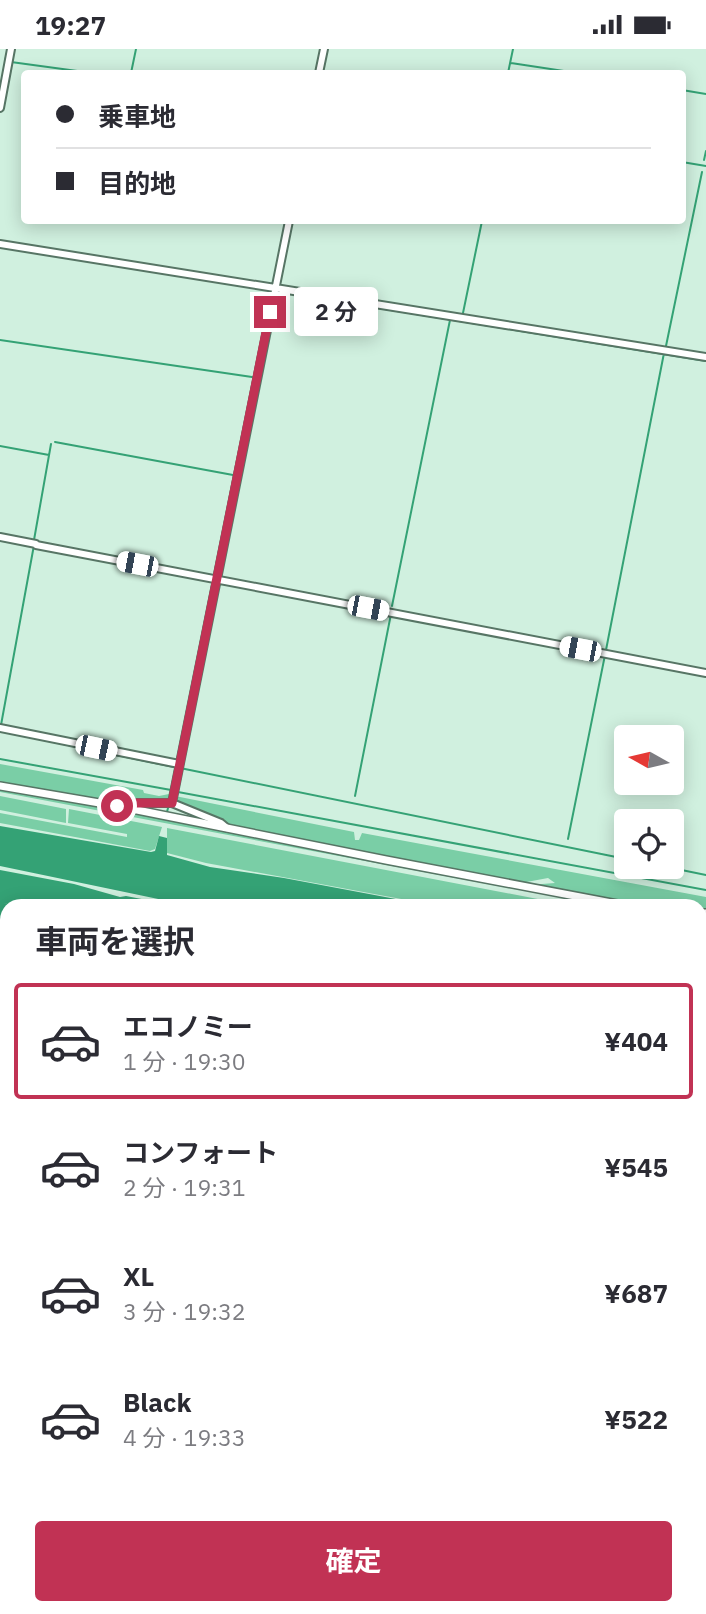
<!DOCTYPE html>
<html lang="ja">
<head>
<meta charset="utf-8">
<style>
  body { margin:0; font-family:"IBM Plex Sans","Noto Sans JP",sans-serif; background:#f2f2f3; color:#2b2b33; height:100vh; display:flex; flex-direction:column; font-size:26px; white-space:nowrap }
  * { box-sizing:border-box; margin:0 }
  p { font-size:23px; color:#7c7c81 }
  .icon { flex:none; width:38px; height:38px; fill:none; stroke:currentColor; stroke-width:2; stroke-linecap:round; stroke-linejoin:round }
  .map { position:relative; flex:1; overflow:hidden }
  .side { position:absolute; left:0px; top:850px; width:707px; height:716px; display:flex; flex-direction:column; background:#fff; border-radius:21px 21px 0 0; box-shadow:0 4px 18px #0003 }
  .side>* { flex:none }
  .hud { position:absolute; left:21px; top:21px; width:665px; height:154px; border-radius:7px; box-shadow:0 4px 18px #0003; display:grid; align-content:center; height:154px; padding:0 35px; background:#fff }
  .needle { width:46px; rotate:278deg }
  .controls { position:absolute; left:614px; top:676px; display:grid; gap:14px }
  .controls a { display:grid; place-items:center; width:70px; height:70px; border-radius:7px; background:#fff; box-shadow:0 4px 18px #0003; font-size:35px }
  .end { position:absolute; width:32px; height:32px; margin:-16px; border:9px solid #c13254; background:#fff; box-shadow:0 0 0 4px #fff }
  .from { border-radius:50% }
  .bubble { position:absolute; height:49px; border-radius:7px; background:#fff; box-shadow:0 4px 18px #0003; font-size:23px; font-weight:700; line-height:49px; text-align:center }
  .car { position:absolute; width:21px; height:42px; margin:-21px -10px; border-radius:9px; box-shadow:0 0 5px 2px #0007; background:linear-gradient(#fff 24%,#345 0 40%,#fff 0 76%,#345 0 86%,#fff 0) }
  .hud b { display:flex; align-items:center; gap:24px; height:66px; font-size:26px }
  .hud b+b { border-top:2px solid #e1e1e2 }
  .hud i { width:18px; height:18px; background:#2b2b33 }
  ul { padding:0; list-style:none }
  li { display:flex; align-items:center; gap:21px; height:116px; margin:0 14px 10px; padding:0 21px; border:4px solid transparent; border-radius:7px }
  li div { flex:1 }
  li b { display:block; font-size:26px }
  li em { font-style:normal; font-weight:700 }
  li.active { border-color:#c13254 }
  li>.icon { width:63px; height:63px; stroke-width:1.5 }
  h2 { padding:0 35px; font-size:32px; line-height:84px }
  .button { display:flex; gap:14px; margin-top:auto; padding:14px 35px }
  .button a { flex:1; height:80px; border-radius:7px; background:#c13254; color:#fff; font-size:28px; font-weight:700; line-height:80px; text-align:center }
  .status { display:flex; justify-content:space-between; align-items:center; height:49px; padding:0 35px; background:#fff; direction:ltr }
  .status svg { height:19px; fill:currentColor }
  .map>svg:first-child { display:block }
</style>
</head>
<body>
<div class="status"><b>19:27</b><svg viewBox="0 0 49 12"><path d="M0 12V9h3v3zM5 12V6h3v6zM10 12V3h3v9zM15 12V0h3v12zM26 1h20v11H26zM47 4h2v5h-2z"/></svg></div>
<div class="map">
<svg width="706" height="1565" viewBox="0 0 706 1565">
  <rect width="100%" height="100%" fill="#d0f0df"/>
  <path fill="#7acea6" d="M 0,715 L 143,741 L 144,744 L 159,747 L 169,745 L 168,752 L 122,750 L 114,754 L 0,734 Z
    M 0,740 L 168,769 L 519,841 L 0,743 Z
    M 0,747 L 66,760 L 66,774 L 0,761 Z
    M 175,747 L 354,783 L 355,791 L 359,791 L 362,784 L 706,848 L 706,861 L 700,861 L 700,858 L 654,857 L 529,836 L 555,834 L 548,829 L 521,834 L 228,776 L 221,769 L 177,754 Z
    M 69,760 L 162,778 L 155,800 L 150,802 L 0,774 L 0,764 L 127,788 L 127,785 L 68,774 Z
    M 167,779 L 574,857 L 439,857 L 206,814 L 167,804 Z"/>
  <path fill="#34a275" d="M 0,777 L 151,803 L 155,802 L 159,787 L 167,789 L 167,806 L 210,818 L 284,829 L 433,857 L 208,857 L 163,851 L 0,817 Z
    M 0,821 L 74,835 L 120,848 L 126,847 L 178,857 L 21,858 L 3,854 L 15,857 L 7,858 L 7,990 L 0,988 Z
    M 700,908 L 706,909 L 706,1156 L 703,1156 L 701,1142 L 703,1120 L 700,1119 Z"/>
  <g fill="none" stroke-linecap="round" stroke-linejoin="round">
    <path stroke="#34a275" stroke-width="2" d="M 5,12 L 8,0
      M 11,13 L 92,24
      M 511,14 L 577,24
      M 131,24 L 136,0
      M 508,24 L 513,0
      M 682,41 L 706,45
      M 704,111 L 706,102
      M 682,113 L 706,117
      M 257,239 L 272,242
      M 279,243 L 706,312
      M 463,264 L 482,172
      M 0,291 L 252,328
      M 666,297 L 702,123
      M 55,393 L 233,426
      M 0,397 L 49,406
      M 34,491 L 51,395
      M 392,557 L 450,271
      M 606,601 L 664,304
      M 680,622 L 706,627
      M 1,676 L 34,496
      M 0,682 L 174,718
      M 0,710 L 171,741
      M 177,711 L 271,242
      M 180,719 L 626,810
      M 178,743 L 706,841
      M 355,747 L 391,565
      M 169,751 L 176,716
      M 167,763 L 168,759
      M 568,790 L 605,606
      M 662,817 L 706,826
      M 0,1064 L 7,1065
      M 0,1283 L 7,1283
      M 700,1313 L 706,1312
      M 700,1472 L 706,1471
      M 212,1559 L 213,1565
      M 420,1565 L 447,1559"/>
    <g stroke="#577565" stroke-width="10">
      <path id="minor" d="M 319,24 L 324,0
        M 0,59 L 11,0
        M 0,195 L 706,308
        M 0,488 L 36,495
        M 36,496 L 706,624
        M 0,679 L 179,715
        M 172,754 L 289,172
        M 117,757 L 124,754 L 172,754 L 221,774 L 227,779
        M 700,1226 L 706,1222
        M 0,1280 L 7,1280
        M 0,1429 L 7,1429
        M 700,1476 L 706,1476
        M 0,1526 L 7,1522
        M 0,1545 L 7,1541
        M 208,1559 L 209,1565
        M 569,1559 L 571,1565
        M 444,1565 L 471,1559"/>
    </g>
    <g stroke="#577565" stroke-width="10">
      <path id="tertiary" d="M 0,737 L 117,757 L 386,811 L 633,858
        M 700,864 L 706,864
        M 0,1048 L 7,1049
        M 700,1174 L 706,1174"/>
    </g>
    <use href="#minor" stroke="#fff" stroke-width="6"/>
    <use href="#tertiary" stroke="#fff" stroke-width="7"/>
  </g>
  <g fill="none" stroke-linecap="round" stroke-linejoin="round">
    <path stroke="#c13254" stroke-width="9" d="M 117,757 L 124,754 L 172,754 L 270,263"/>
  </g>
</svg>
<div class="controls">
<a><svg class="needle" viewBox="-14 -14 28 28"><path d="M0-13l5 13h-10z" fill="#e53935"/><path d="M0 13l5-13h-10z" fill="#7c7c81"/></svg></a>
<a><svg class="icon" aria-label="locate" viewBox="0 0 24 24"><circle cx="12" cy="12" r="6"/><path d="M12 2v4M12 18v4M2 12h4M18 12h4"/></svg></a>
</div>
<i class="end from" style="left:117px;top:757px"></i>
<i class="end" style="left:270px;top:263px"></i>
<div class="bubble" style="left:294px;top:238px;width:84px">2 分</div>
<i class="car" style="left:137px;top:515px;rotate:281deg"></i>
<i class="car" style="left:368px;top:559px;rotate:101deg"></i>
<i class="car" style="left:580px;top:600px;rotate:281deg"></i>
<i class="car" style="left:96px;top:699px;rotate:102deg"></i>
<div class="hud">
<b><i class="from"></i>乗車地</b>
<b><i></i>目的地</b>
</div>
<section class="side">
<h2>車両を選択</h2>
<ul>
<li class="active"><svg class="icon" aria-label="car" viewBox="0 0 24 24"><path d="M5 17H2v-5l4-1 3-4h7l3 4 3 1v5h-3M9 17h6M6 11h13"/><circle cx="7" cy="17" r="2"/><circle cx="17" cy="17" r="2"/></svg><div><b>エコノミー</b><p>1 分 · 19:30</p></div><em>¥404</em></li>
<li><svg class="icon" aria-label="car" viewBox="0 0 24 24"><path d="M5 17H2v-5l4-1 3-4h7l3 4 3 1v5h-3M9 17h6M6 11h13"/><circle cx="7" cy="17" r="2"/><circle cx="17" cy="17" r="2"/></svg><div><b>コンフォート</b><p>2 分 · 19:31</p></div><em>¥545</em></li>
<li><svg class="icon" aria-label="car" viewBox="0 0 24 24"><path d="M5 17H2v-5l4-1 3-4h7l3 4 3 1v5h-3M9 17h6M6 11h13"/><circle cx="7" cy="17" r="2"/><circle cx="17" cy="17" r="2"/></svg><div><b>XL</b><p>3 分 · 19:32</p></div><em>¥687</em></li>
<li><svg class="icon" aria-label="car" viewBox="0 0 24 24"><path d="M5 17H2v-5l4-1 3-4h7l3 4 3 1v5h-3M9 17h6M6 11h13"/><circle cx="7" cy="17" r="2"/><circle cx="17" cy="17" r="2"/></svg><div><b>Black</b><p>4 分 · 19:33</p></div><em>¥522</em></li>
</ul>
<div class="button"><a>確定</a></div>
</section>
</div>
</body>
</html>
